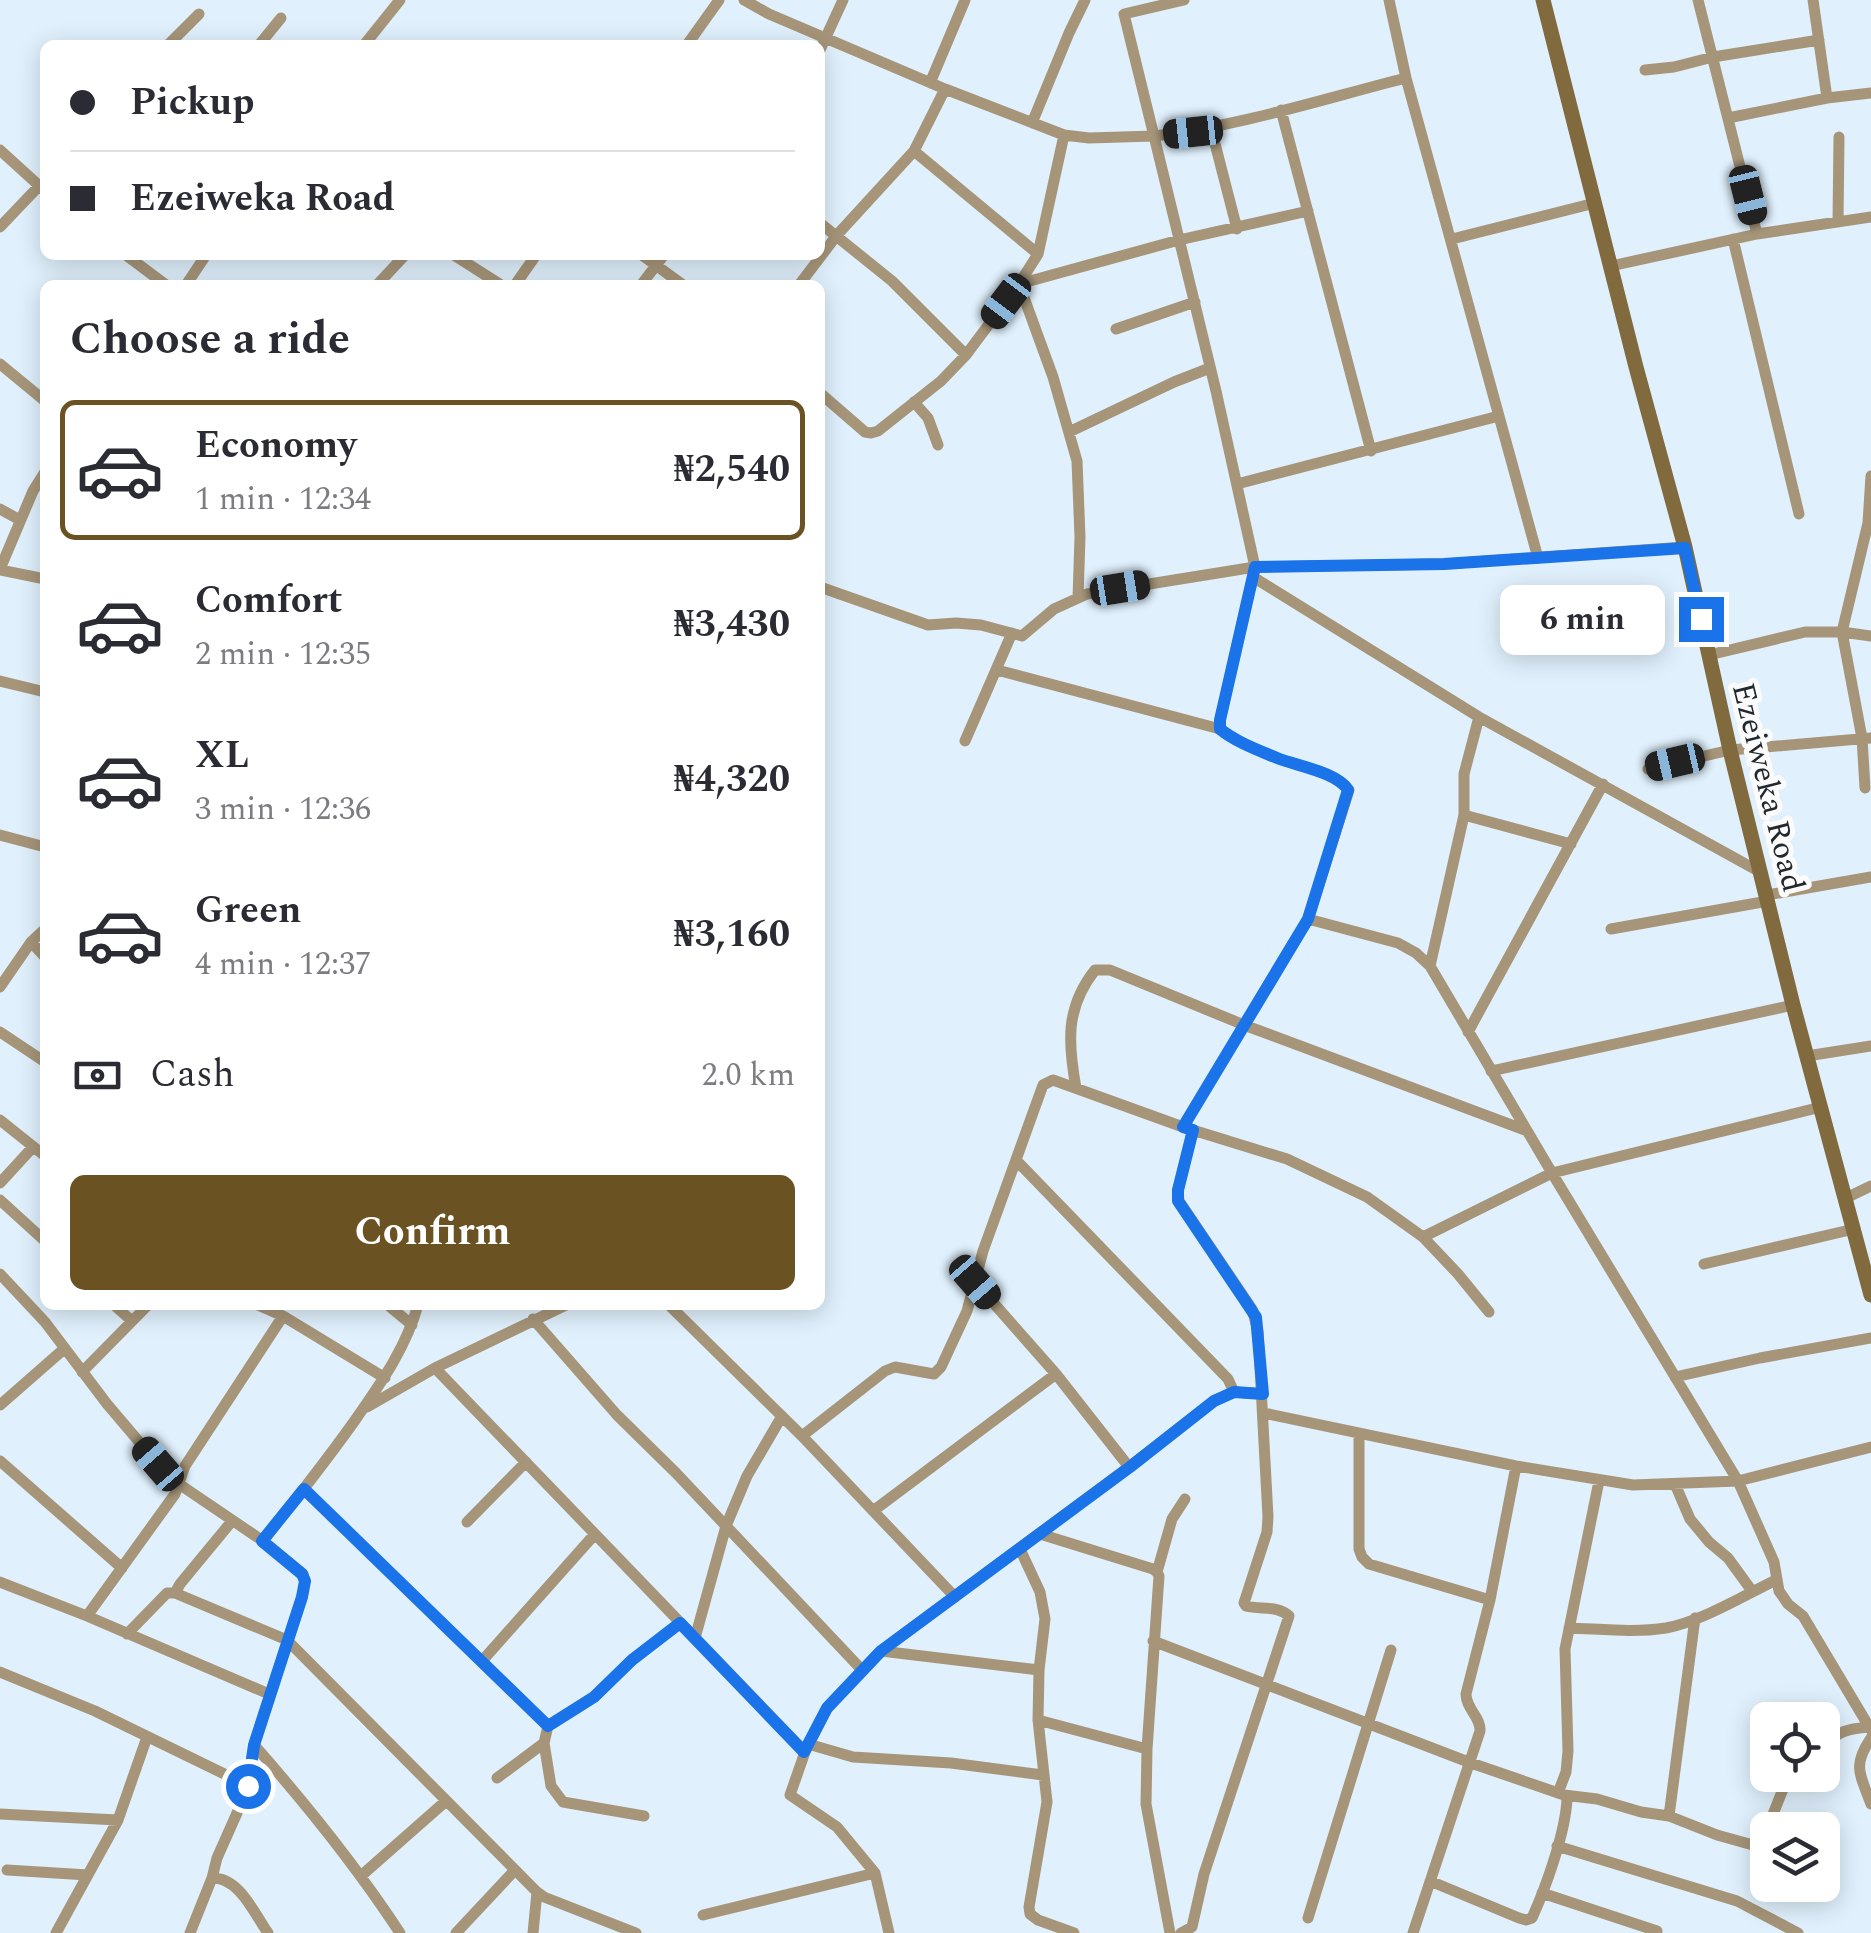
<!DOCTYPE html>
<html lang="en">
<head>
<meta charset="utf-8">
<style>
  body { margin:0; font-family:Spectral,serif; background:#f7f7f7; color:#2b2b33; height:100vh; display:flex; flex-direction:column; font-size:38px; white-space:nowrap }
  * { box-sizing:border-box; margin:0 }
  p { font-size:32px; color:#7c7c81 }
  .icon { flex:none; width:55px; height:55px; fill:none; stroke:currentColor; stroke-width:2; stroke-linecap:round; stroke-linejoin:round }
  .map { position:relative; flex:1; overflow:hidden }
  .panel { position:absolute; left:40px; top:280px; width:785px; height:1030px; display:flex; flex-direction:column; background:#fff; border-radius:15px; box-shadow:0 5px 25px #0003 }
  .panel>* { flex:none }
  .guide { position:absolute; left:40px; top:40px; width:785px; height:220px; border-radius:15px; box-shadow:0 5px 25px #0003; display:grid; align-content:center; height:220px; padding:0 30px; background:#fff }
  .tools { position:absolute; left:1750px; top:1702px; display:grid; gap:20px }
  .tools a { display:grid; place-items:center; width:90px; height:90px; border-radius:15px; background:#fff; box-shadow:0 5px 25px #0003; font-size:50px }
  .end { position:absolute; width:45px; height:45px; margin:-22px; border:12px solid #1a73e8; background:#fff; box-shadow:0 0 0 5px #fff }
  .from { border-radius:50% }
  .bubble { position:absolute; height:70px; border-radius:15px; background:#fff; box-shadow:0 5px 25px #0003; font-size:32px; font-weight:700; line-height:70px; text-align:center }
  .car { position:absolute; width:30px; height:60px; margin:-30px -15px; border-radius:12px; box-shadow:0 0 8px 2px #0007; background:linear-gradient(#222 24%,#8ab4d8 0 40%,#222 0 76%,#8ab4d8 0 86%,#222 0) }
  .guide b { display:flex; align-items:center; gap:35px; height:95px; font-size:38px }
  .guide b+b { border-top:2px solid #e1e1e2 }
  .guide i { width:25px; height:25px; background:#2b2b33 }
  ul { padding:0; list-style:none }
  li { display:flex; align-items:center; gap:30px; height:140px; margin:0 20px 15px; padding:0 10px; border:5px solid transparent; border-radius:15px }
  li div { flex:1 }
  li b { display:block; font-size:38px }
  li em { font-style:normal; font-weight:700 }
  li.selected { border-color:#6b5223 }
  li>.icon { width:90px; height:90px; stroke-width:1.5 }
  h2 { padding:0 30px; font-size:45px; line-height:120px }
  .pay { display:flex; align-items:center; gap:25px; height:110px; padding:0 30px; font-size:38px }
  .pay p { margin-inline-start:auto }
  .cta { display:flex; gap:20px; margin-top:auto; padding:20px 30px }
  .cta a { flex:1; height:115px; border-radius:15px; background:#6b5223; color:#fff; font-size:40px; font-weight:700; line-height:115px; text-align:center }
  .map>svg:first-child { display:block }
</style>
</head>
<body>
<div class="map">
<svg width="1871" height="1933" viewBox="0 0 1871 1933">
  <rect width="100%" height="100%" fill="#e0f1fd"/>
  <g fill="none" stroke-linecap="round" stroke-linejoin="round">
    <path stroke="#a69579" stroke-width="11" d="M 744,0 L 769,14 L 945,89
      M 1389,0 L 1406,78 C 1323,99 1240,126 1154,136 L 1216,391 L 1255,567 L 1444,564 L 1685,547
      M 1698,0 L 1757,234
      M 1813,0 L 1827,98
      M 168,45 L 199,14
      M 259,45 L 281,18
      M 364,45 L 400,0
      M 687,45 L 719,0
      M 820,50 L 843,0
      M 1645,70 L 1674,67 L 1713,57 L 1819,40
      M 1406,78 L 1538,558
      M 930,83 L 965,0
      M 1281,110 L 1371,451
      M 1728,118 L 1827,98 L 1871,93
      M 1032,123 L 1069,33 L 1085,0
      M 1211,128 L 1237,229
      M 0,150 L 45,191
      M 914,151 L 1038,254
      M 1838,222 L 1839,137
      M 820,223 L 892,281 L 966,355 L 1019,284 L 1038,254 L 1064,135
      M 0,227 L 39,186
      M 1452,239 L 1595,203
      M 1733,239 L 1799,514
      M 126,255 L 166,285
      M 454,255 L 501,285
      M 642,255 L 683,285
      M 1611,266 L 1757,234 L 1871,217
      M 186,285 L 206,255
      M 377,285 L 405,255
      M 515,285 L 536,255
      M 641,285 L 664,255
      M 799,285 L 837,235 L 914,151 L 945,89 L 1064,135 L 1089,138 L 1154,136 L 1124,14 L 1184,0
      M 1116,329 L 1195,302
      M 0,364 L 45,401
      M 820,393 L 865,432 L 871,433 L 878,431 L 941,381 L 966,355
      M 914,402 L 928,418 L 938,445
      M 1069,432 L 1174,382 L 1210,368
      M 1237,484 L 1499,416
      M 0,509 L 20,520
      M 0,569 L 33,491 L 45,472
      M 0,570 L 45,579
      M 1253,577 L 1479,717 L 1762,873
      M 820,587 L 928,625 L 956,623 L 981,625 L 1022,636 L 1054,609 L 1087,594 L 1255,567 L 1220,720 L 1220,729
      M 1078,598 L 1080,537 L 1077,461 L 1053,377 L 1019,284 L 1179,240 L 1308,211
      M 1709,655 L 1805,632 L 1842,632 L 1868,523 L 1871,476
      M 997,670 L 1220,729 C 1236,742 1258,750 1277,758 C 1297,766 1337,772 1349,790 L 1308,919 L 1183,1127
      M 0,681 L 45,692
      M 965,741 L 1012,633
      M 1648,769 L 1730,750 L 1871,738
      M 1865,788 L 1862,738 L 1842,632 L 1871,636
      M 1464,815 L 1571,844
      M 0,835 L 45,847
      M 1767,895 L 1871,877
      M 1308,919 L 1398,943 L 1416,953 L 1430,966 L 1552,1173 L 1738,1481 L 1774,1562 L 1779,1591 L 1788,1604 L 1803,1616 L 1871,1730
      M 1611,929 L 1768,901
      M 31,942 L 45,957
      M 1430,966 L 1464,815 L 1464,774 L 1479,717
      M 0,987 L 31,942 L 45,929
      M 0,1032 L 45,1062
      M 1468,1032 L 1603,784
      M 1807,1056 L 1871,1046
      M 1491,1071 L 1793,1005
      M 1076,1088 C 1068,1043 1065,1008 1095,970 L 1110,970 L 1244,1025 L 1525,1130
      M 0,1120 L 45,1156
      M 1017,1161 L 1228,1379 L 1234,1392
      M 0,1183 L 33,1147
      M 1846,1198 L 1871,1186
      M 0,1200 L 45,1241
      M 1423,1237 L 1552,1173 L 1821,1107
      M 1704,1264 L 1854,1229
      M 0,1274 L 45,1322 L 107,1404 L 158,1464 L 179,1484 L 263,1541 L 303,1574 L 305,1581 L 302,1597 L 254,1745 L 249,1786 L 217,1858 L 212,1878 L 190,1933
      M 975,1282 L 1056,1374 L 1129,1467
      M 114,1305 L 132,1321
      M 258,1305 L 283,1316 L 385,1378
      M 388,1305 L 412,1325
      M 669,1305 L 802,1436 L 955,1597
      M 533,1319 L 617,1415 L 676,1473 L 862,1670
      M 435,1368 L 805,1752
      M 82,1372 L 148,1305
      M 1675,1377 L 1760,1358 L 1871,1338
      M 0,1405 L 64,1349
      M 367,1407 L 435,1368 L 566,1305
      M 1264,1413 L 1516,1466 L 1633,1485 L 1738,1481 L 1871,1447
      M 1359,1433 L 1359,1549 L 1362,1557 L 1369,1564 L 1490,1600
      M 802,1436 L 885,1371 L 895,1367 L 934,1374 L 941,1367 L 967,1311 L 983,1251 L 1043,1085 L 1053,1080 L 1183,1127 L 1287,1159 L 1367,1197 L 1423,1237 L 1458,1274 L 1489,1312
      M 0,1461 L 122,1568
      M 1675,1484 L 1690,1519 L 1709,1542 L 1728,1558 L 1752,1591
      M 304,1489 L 548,1726 L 544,1743 L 497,1778
      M 873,1511 L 1056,1374
      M 467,1522 L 526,1462
      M 1040,1534 L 1153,1569 L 1157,1572
      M 263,1541 C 295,1500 328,1459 358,1416 C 383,1380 406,1347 418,1305
      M 1020,1549 L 1040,1592 L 1045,1619 L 1039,1670 L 1038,1720 L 1047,1802 L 1029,1907 L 1030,1914 L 1038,1920 L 1074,1933
      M 0,1582 L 87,1616 L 269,1694
      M 175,1593 L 287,1640 L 537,1892 L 544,1897 L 636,1933
      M 87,1616 L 175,1494 L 185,1466 L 283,1316
      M 1569,1628 C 1601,1629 1634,1633 1666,1628 C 1702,1621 1743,1596 1776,1580
      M 127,1634 L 167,1593 L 175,1593 L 180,1584 L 232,1521
      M 695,1638 L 726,1526 L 747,1476 L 782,1416
      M 1153,1641 L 1471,1763 L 1564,1795 L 1567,1798 C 1566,1831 1546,1887 1532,1918 L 1526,1920 L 1519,1918 L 1430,1881
      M 881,1651 L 1039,1670
      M 482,1661 L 595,1534
      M 0,1672 L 95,1711 L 249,1786
      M 1038,1720 L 1147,1749
      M 548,1726 L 594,1697 L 632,1660 L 680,1623
      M 1871,1738 C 1852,1766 1860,1774 1871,1804
      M 544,1743 L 551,1786 L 563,1802 L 644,1816
      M 808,1744 L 853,1757 L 951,1763 L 1043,1775
      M 254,1745 C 307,1805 356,1866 400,1933
      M 1822,1746 C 1840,1731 1846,1729 1869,1727
      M 1558,1793 L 1566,1772 L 1568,1751 L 1565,1649 L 1599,1481
      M 1564,1795 L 1597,1799 L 1641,1812 L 1669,1816 L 1717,1835 L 1760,1847 L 1785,1784 L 1792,1775
      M 0,1814 L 118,1820
      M 1669,1816 L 1695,1618
      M 1557,1846 L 1737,1901 L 1798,1933
      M 7,1870 L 88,1875
      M 362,1875 L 446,1801
      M 212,1878 C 239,1877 254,1913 268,1933
      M 1542,1893 L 1657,1931
      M 703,1915 L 875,1873
      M 1308,1918 L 1391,1650
      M 56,1933 L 118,1820 L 147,1737
      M 456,1933 L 515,1870
      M 533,1933 L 537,1892
      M 889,1933 L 875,1873 L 837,1827 L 790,1795 L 805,1752 L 827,1708 L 881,1651 L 1129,1467 L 1214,1401 L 1234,1392 L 1263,1394
      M 1170,1933 L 1146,1804 L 1147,1749 L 1159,1576 L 1157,1572 L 1172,1519 L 1185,1499
      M 1181,1933 L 1192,1927 L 1204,1874 L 1289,1616 C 1278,1605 1260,1610 1246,1606 L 1244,1603 L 1267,1532 L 1268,1517 L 1258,1331 L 1252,1309 L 1179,1201 L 1178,1190 L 1193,1130
      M 1413,1933 L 1480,1731 C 1481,1717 1466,1709 1466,1694 L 1490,1600 L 1516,1466"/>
    <path stroke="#826a3f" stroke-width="15" d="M 1543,0 L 1636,367 L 1685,547 L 1730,750 L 1793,1005 L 1871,1295"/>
  </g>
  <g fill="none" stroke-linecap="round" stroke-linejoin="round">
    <path stroke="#1a73e8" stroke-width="12" d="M 248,1786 L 254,1745 L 302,1597 L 305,1581 L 302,1574 L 262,1541 L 304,1489 L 548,1726 L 594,1697 L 632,1660 L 680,1623 L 804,1752 L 827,1708 L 881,1651 L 1130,1467 L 1214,1401 L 1234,1392 L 1263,1394 L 1256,1317 L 1178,1201 L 1178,1190 L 1193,1130 L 1183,1127 L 1308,919 L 1348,790 C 1337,772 1297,766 1277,758 C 1258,750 1236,742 1220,729 L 1220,720 L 1255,567 L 1444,564 L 1685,548 L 1701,619"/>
  </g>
  <g text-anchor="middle" stroke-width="10" stroke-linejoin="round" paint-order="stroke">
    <g font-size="32" fill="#21292f" stroke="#fbfbfb">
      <text transform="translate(1769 787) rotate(76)" y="11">Ezeiweka Road</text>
    </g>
  </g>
</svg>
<div class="tools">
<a><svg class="icon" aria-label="locate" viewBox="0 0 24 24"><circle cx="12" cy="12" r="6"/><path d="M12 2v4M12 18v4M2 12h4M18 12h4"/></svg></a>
<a><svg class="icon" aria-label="layers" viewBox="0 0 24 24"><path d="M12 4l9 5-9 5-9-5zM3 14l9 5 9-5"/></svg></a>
</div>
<i class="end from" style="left:248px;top:1786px"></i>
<i class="end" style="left:1701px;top:619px"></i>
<div class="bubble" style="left:1500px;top:585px;width:165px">6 min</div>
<i class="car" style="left:1193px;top:132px;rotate:264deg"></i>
<i class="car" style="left:1748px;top:195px;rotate:166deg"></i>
<i class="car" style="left:1006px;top:301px;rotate:217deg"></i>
<i class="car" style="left:1120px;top:588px;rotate:81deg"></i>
<i class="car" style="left:1675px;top:762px;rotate:257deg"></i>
<i class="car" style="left:975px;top:1282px;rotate:139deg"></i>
<i class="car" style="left:158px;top:1464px;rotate:319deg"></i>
<div class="guide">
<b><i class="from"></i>Pickup</b>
<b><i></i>Ezeiweka Road</b>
</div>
<section class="panel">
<h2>Choose a ride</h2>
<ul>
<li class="selected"><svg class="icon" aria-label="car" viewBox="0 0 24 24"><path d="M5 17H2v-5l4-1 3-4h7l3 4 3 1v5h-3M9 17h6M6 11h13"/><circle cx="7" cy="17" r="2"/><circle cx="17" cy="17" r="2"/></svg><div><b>Economy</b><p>1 min · 12:34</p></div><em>₦2,540</em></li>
<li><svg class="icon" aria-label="car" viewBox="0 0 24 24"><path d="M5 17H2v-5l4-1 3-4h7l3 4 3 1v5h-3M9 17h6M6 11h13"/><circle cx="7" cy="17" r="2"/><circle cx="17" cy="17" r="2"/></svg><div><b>Comfort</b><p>2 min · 12:35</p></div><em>₦3,430</em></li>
<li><svg class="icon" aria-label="car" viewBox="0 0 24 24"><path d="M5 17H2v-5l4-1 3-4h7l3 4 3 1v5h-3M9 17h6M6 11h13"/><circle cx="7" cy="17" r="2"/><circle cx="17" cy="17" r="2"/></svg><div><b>XL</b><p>3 min · 12:36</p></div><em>₦4,320</em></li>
<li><svg class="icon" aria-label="car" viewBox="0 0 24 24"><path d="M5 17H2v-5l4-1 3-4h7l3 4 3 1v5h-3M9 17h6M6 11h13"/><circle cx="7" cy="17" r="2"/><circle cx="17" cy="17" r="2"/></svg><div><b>Green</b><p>4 min · 12:37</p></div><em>₦3,160</em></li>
</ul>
<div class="pay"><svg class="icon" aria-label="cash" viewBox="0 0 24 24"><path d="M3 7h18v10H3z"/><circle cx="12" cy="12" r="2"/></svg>Cash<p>2.0 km</p></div>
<div class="cta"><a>Confirm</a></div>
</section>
</div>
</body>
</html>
